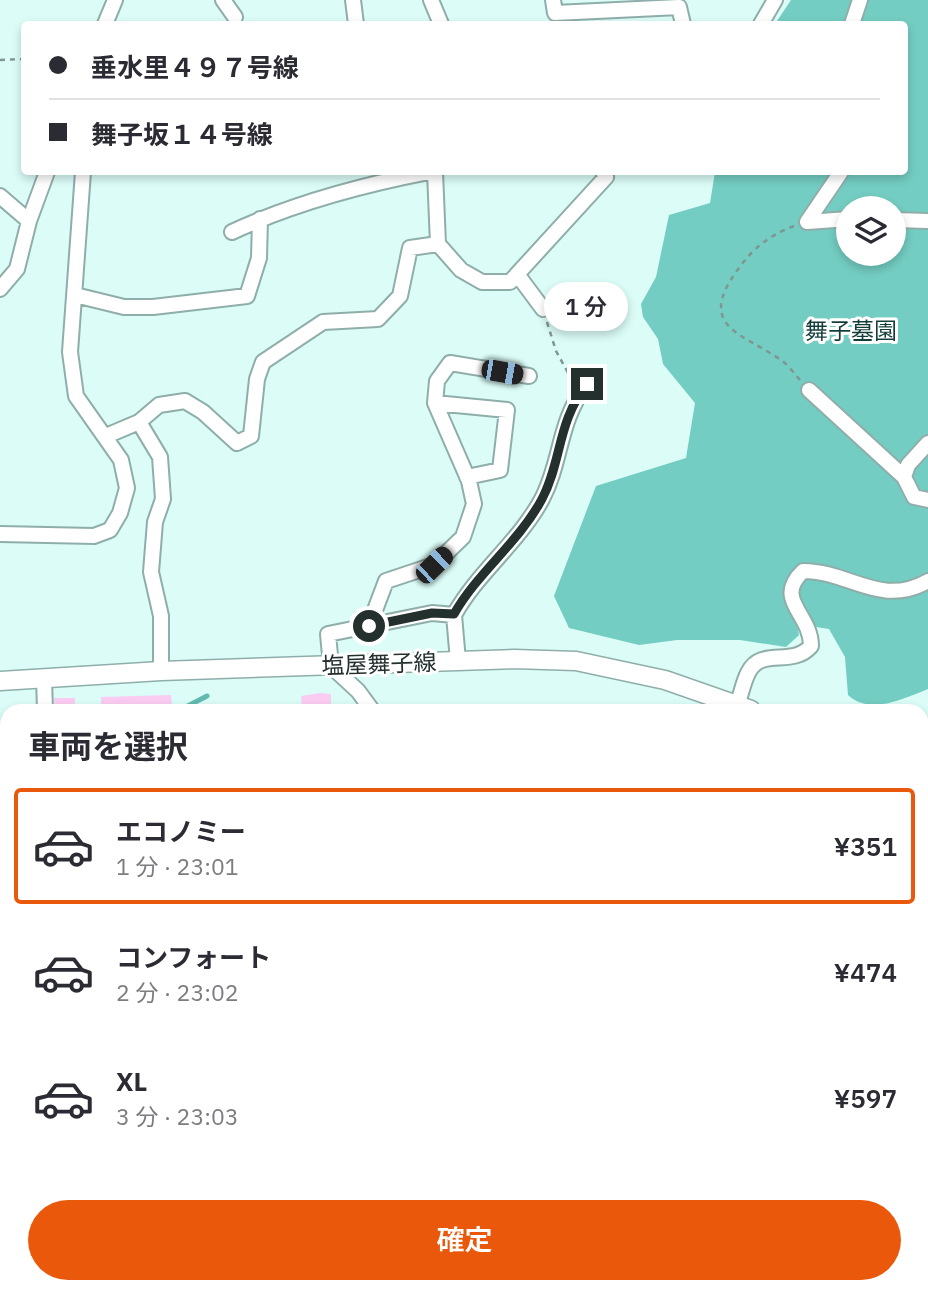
<!DOCTYPE html>
<html lang="ja">
<head>
<meta charset="utf-8">
<style>
  body { margin:0; font-family:"IBM Plex Sans","Noto Sans JP",sans-serif; background:#f7f7f7; color:#2b2b33; height:100vh; display:flex; flex-direction:column; font-size:26px; white-space:nowrap }
  * { box-sizing:border-box; margin:0 }
  p { font-size:23px; color:#7c7c81 }
  .icon { flex:none; width:38px; height:38px; fill:none; stroke:currentColor; stroke-width:2; stroke-linecap:round; stroke-linejoin:round }
  .map { position:relative; flex:1; overflow:hidden }
  .side { position:absolute; left:0px; top:704px; width:929px; height:590px; display:flex; flex-direction:column; background:#fff; border-radius:21px 21px 0 0; box-shadow:0 4px 10px #0003 }
  .side>* { flex:none }
  .hud { position:absolute; left:21px; top:21px; width:887px; height:154px; border-radius:7px; box-shadow:0 4px 10px #0003; display:grid; align-content:center; height:154px; padding:0 28px; background:#fff }
  .fabs { position:absolute; left:836px; top:196px; display:grid; gap:14px }
  .fabs a { display:grid; place-items:center; width:70px; height:70px; border-radius:50%; background:#fff; box-shadow:0 4px 10px #0003; font-size:35px }
  .end { position:absolute; width:32px; height:32px; margin:-16px; border:9px solid #23302e; background:#fff; box-shadow:0 0 0 4px #fff }
  .from { border-radius:50% }
  .bubble { position:absolute; height:49px; border-radius:24px; background:#fff; box-shadow:0 4px 10px #0003; font-size:23px; font-weight:600; line-height:49px; text-align:center }
  .car { position:absolute; width:21px; height:42px; margin:-21px -10px; border-radius:9px; box-shadow:0 0 5px 2px #0007; background:linear-gradient(#222 24%,#8ab4d8 0 40%,#222 0 76%,#8ab4d8 0 86%,#222 0) }
  .hud b { display:flex; align-items:center; gap:24px; height:66px; font-size:26px }
  .hud b+b { border-top:2px solid #e1e1e2 }
  .hud i { width:18px; height:18px; background:#2b2b33 }
  ul { padding:0; list-style:none }
  li { display:flex; align-items:center; gap:21px; height:116px; margin:0 14px 10px; padding:0 14px; border:4px solid transparent; border-radius:7px }
  li div { flex:1 }
  li b { display:block; font-size:26px }
  li em { font-style:normal; font-weight:600 }
  li.current { border-color:#ea580c }
  li>.icon { width:63px; height:63px; stroke-width:1.5 }
  h2 { padding:0 28px; font-size:32px; line-height:84px }
  .action { display:flex; gap:14px; margin-top:auto; padding:14px 28px }
  .action a { flex:1; height:80px; border-radius:42px; background:#ea580c; color:#fff; font-size:28px; font-weight:600; line-height:80px; text-align:center }
  .map>svg:first-child { display:block }
</style>
</head>
<body>
<div class="map">
<svg width="928" height="1292" viewBox="0 0 928 1292">
  <rect width="100%" height="100%" fill="#dbfcf7"/>
  <path fill="#9df2e7" d="M 922,1275 L 928,1276 L 928,1292 L 813,1292 L 815,1286 L 922,1286 Z"/>
  <path fill="#74cdc2" fill-rule="evenodd" d="M 791,0 L 928,0 L 928,689 C 905,698 870,716 848,695 L 845,657 L 829,629 L 797,624 L 799,635 L 786,647 L 740,640 L 677,640 L 639,645 L 569,628 L 554,596 L 596,486 L 686,458 L 695,403 L 663,364 L 658,339 L 643,317 L 641,304 L 656,277 L 669,215 L 710,203 L 715,172 L 905,172 L 905,24 L 775,24 ZM 849,208 L 894,208 L 894,254 L 849,254 Z
    M 261,1286 L 379,1286 L 395,1292 L 263,1292 Z"/>
  <g fill="none" stroke-linecap="round" stroke-linejoin="round">
    <path stroke="#61baaf" stroke-width="5" d="M 180,710 L 207,696
      M 0,727 L 7,728"/>
  </g>
  <path fill="#faccf1" d="M 320,693 L 331,694 L 331,709 L 302,710 L 301,696 Z
    M 171,695 L 172,710 L 101,710 L 101,697 Z
    M 54,698 L 75,698 L 75,710 L 55,710 Z"/>
  <g fill="none" stroke-linecap="round" stroke-linejoin="round">
    <g stroke="#8faeaa" stroke-width="10">
      <path id="service" d="M 645,1286 L 657,1292
        M 802,1292 L 804,1286"/>
    </g>
    <g stroke="#8faeaa" stroke-width="18">
      <path id="minor" d="M 223,0 L 235,17
        M 353,0 L 356,24
        M 431,0 L 441,24
        M 553,0 L 555,13 L 679,7 L 683,24
        M 105,24 L 115,0
        M 761,24 L 775,0
        M 852,24 L 860,0
        M 435,172 L 438,244 L 461,270 L 482,282 L 510,282 L 606,177 L 603,172
        M 841,172 L 807,222 L 849,219
        M 0,196 L 29,221
        M 894,220 L 928,221
        M 232,232 C 294,203 362,185 429,172
        M 517,274 L 543,309 L 586,291
        M 0,289 L 17,269 L 29,221 L 47,172
        M 75,295 L 124,307 L 153,307 L 247,296 L 259,258 L 260,219
        M 809,390 L 904,477
        M 435,403 L 507,410 L 500,470 L 467,477
        M 139,422 L 160,457 L 163,499 L 155,522 L 151,572 L 161,616 L 161,671
        M 106,436 L 139,422 L 159,405 L 185,401 L 203,412 L 237,443 L 251,436 L 257,379 L 263,362 L 323,322 L 378,319 L 400,296 L 410,248 L 438,244
        M 928,443 L 908,465 L 904,477 L 914,497 L 928,500
        M 0,534 L 94,536 L 110,530 L 120,513 L 127,488 L 121,460 L 76,396 L 70,352 L 83,172
        M 454,615 C 478,572 519,542 542,499 C 562,461 558,421 587,384
        M 369,626 L 386,581 L 434,565 L 463,537 L 474,504 L 469,481 L 435,403 L 437,381 L 450,363 L 529,376
        M 44,679 L 45,710
        M 737,705 C 741,695 743,683 748,673 C 761,646 792,668 811,646 C 811,613 773,600 803,571 C 850,571 880,608 928,581
        M 372,710 L 358,691 L 331,666 L 328,634 L 432,613 L 454,615 L 458,661
        M 0,1004 L 7,1007
        M 922,1016 L 928,1017
        M 0,1064 L 7,1056
        M 922,1093 L 928,1096
        M 0,1172 L 7,1179
        M 922,1231 L 928,1236
        M 922,1264 L 928,1264
        M 57,1286 L 58,1292
        M 0,1290 L 7,1292
        M 97,1292 L 105,1286"/>
    </g>
    <g stroke="#8faeaa" stroke-width="21">
      <path id="tertiary" d="M 0,681 L 161,671 L 514,659 L 576,661 L 665,680 L 751,710
        M 922,767 L 928,769"/>
    </g>
    <path stroke="#7f9693" stroke-width="2.5" stroke-dasharray="5 5" stroke-linecap="butt" d="M 0,60 L 24,59
      M 794,226 C 768,236 752,249 736,272 C 697,327 742,333 781,360 C 788,365 794,373 800,380
      M 547,322 L 556,351 L 572,380
      M 256,1286 L 257,1292
      M 400,1286 L 415,1292"/>
    <use href="#service" stroke="#fff" stroke-width="7"/>
    <use href="#minor" stroke="#fff" stroke-width="14"/>
    <use href="#tertiary" stroke="#fff" stroke-width="18"/>
  </g>
  <g fill="none" stroke-linecap="round" stroke-linejoin="round">
    <path stroke="#23302e" stroke-width="9" d="M 369,626 L 432,613 L 454,614 C 478,572 519,542 542,499 C 562,461 557,422 587,384"/>
  </g>
  <g text-anchor="middle" stroke-width="6" stroke-linejoin="round" paint-order="stroke">
    <g font-size="23" fill="#133d39" stroke="#fff">
      <text x="851" y="339">舞子墓園</text>
    </g>
    <g font-size="23" fill="#23302e" stroke="#fff">
      <text transform="translate(379 664) rotate(-2)" y="8">塩屋舞子線</text>
    </g>
  </g>
</svg>
<div class="fabs">
<a><svg class="icon" aria-label="layers" viewBox="0 0 24 24"><path d="M12 4l9 5-9 5-9-5zM3 14l9 5 9-5"/></svg></a>
</div>
<i class="end from" style="left:369px;top:626px"></i>
<i class="end" style="left:587px;top:384px"></i>
<div class="bubble" style="left:544px;top:282px;width:84px">1 分</div>
<i class="car" style="left:502px;top:372px;rotate:100deg"></i>
<i class="car" style="left:434px;top:565px;rotate:46deg"></i>
<div class="hud">
<b><i class="from"></i>垂水里４９７号線</b>
<b><i></i>舞子坂１４号線</b>
</div>
<section class="side">
<h2>車両を選択</h2>
<ul>
<li class="current"><svg class="icon" aria-label="car" viewBox="0 0 24 24"><path d="M5 17H2v-5l4-1 3-4h7l3 4 3 1v5h-3M9 17h6M6 11h13"/><circle cx="7" cy="17" r="2"/><circle cx="17" cy="17" r="2"/></svg><div><b>エコノミー</b><p>1 分 · 23:01</p></div><em>¥351</em></li>
<li><svg class="icon" aria-label="car" viewBox="0 0 24 24"><path d="M5 17H2v-5l4-1 3-4h7l3 4 3 1v5h-3M9 17h6M6 11h13"/><circle cx="7" cy="17" r="2"/><circle cx="17" cy="17" r="2"/></svg><div><b>コンフォート</b><p>2 分 · 23:02</p></div><em>¥474</em></li>
<li><svg class="icon" aria-label="car" viewBox="0 0 24 24"><path d="M5 17H2v-5l4-1 3-4h7l3 4 3 1v5h-3M9 17h6M6 11h13"/><circle cx="7" cy="17" r="2"/><circle cx="17" cy="17" r="2"/></svg><div><b>XL</b><p>3 分 · 23:03</p></div><em>¥597</em></li>
</ul>
<div class="action"><a>確定</a></div>
</section>
</div>
</body>
</html>
